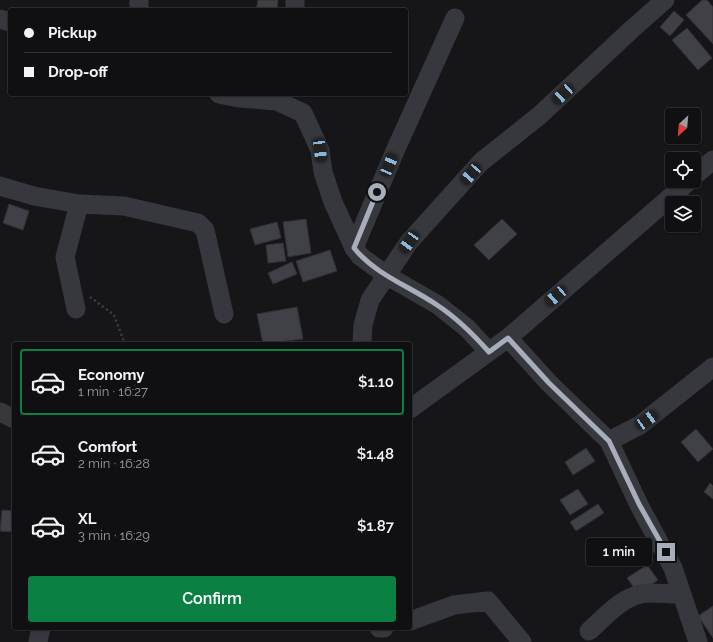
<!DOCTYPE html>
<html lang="en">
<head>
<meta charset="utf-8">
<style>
  body { margin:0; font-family:Raleway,sans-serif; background:#1e1e20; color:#f1f3f6; height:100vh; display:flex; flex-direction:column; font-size:15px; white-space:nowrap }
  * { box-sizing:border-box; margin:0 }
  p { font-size:13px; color:#9c9d9f }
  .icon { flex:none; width:22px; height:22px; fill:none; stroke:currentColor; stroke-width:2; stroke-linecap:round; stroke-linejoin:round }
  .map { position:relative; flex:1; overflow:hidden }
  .details { position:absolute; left:12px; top:342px; width:400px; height:288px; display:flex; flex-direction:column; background:#101012; border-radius:4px; box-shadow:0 1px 3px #0004,0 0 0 1px #303032 }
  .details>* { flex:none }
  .top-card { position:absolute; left:8px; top:8px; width:400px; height:88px; border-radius:4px; box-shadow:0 1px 3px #0004,0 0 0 1px #303032; display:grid; align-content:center; height:88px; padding:0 16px; background:#101012 }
  .needle { width:26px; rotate:206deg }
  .buttons { position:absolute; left:665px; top:108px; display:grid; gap:8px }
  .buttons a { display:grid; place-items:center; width:36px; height:36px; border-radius:4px; background:#101012; box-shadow:0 1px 3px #0004,0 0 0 1px #303032; font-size:20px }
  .end { position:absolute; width:18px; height:18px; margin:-9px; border:5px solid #a7adba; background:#111; box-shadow:0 0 0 2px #111 }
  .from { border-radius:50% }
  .bubble { position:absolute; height:28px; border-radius:4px; background:#101012; box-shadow:0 1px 3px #0004,0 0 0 1px #303032; font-size:13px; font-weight:600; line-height:28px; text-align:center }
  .car { position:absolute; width:12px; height:24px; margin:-12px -6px; border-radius:5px; box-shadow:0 0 3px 1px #0007; background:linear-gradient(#222 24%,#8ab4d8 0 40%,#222 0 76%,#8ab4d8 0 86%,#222 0) }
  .top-card b { display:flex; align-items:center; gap:14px; height:38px; font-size:15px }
  .top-card b+b { border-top:1px solid #303032 }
  .top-card i { width:10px; height:10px; background:#f1f3f6 }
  ul { padding:7px 0 0; list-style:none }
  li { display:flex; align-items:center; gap:12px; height:66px; margin:0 8px 6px; padding:0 8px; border:2px solid transparent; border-radius:4px }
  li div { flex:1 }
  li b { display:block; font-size:15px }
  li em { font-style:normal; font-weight:600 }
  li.current { border-color:#0b8043 }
  li>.icon { width:36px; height:36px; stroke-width:1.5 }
  .primary-button { display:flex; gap:8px; margin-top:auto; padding:8px 16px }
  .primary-button a { flex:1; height:46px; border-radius:4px; background:#0b8043; color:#fff; font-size:16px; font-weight:600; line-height:46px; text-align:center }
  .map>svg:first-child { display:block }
</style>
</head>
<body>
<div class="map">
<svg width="713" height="642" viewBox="0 0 713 642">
  <rect width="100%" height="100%" fill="#161618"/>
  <path fill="#404146" stroke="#303035" d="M 258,0 L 278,0 L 277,10 L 256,10 Z
    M 702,0 L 707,0 L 713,7 L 713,44 L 686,15 Z
    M 674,11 L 684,20 L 670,36 L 660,27 Z
    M 687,28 L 712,58 L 698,70 L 672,40 Z
    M 9,204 L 29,211 L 23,230 L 3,223 Z
    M 306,219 L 311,253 L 288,257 L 283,222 Z
    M 502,219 L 517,234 L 489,260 L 474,245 Z
    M 277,222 L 281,238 L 255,245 L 250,229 Z
    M 283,243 L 286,261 L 268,263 L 266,245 Z
    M 330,250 L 337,271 L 303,282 L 296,261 Z
    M 292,262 L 297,274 L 273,284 L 268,273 Z
    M 297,307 L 303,339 L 263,344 L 257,314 Z
    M 696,429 L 713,449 L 698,462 L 681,442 Z
    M 586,448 L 595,461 L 573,475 L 565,462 Z
    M 710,483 L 713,486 L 713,499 L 704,492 Z
    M 578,489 L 588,504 L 570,515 L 560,500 Z
    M 598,504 L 604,513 L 576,531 L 570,522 Z
    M 2,510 L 14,511 L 14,532 L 0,531 Z
    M 647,565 L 658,580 L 638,593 L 627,578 Z
    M 713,606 L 713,638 L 698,616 Z"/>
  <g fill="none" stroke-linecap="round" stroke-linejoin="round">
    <path stroke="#3d3f45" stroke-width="2.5" stroke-dasharray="2 3" stroke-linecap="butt" d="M 90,297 L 114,315 L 125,344"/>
    <path stroke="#37383e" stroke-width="19" d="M 295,0 L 295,10
      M 139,10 L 139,0
      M 0,19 L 10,22
      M 219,94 L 239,98 L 277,101 L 303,113 L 320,150 L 323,172 L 333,202 L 354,248 L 360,256 L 386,275 L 438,305 L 467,328 L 489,352
      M 694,176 L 713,160
      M 0,186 L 34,196 L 79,204 L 124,206 L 198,223 L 205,230 L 224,314
      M 354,248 L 395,151 L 455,18
      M 76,309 L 65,257 L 79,204
      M 508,338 L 549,383 L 609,441 L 639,505 L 673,568 L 698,642
      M 362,344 L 363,325 L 370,300 L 409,242 L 481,162 L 540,115 L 631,30 L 665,0
      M 410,409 L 508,338 L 689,181
      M 0,412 L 14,419
      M 609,441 L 640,425 L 713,367
      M 410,621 L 454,605 L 488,601 L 522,642
      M 379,628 L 384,628
      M 589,631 C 606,616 623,595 647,593 C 658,593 670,594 681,594
      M 38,642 L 41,628"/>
  </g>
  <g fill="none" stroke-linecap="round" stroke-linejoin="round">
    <path stroke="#a7adba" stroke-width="5" d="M 377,192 L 354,248 C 376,275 409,286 437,305 C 457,318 473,334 489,352 L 508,338 L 549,383 L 609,441 L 639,504 L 666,552"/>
  </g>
</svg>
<div class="buttons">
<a><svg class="needle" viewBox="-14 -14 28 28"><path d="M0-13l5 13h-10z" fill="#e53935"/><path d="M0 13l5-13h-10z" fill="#9c9d9f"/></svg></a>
<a><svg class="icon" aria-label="locate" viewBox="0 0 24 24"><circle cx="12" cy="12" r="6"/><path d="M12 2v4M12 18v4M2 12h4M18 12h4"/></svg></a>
<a><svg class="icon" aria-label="layers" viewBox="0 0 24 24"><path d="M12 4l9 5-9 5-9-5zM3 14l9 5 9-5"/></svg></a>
</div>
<i class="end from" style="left:377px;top:192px"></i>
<i class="end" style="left:666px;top:552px"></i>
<div class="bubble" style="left:586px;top:538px;width:66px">1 min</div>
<i class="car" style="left:563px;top:94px;rotate:227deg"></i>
<i class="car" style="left:320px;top:150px;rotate:173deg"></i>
<i class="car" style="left:389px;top:165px;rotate:23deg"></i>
<i class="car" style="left:471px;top:174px;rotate:221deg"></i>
<i class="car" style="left:409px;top:242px;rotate:215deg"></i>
<i class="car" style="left:556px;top:296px;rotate:229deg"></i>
<i class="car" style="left:647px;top:420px;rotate:55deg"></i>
<div class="top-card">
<b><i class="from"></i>Pickup</b>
<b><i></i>Drop-off</b>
</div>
<section class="details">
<ul>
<li class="current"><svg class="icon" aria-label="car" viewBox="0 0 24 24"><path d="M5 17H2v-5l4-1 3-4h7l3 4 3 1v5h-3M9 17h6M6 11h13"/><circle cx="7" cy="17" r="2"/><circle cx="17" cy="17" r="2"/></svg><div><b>Economy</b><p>1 min · 16:27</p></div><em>$1.10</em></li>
<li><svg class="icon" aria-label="car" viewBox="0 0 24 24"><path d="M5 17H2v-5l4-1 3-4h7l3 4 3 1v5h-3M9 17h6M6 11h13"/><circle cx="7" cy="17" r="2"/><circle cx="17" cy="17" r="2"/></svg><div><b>Comfort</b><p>2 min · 16:28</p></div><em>$1.48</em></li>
<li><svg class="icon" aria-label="car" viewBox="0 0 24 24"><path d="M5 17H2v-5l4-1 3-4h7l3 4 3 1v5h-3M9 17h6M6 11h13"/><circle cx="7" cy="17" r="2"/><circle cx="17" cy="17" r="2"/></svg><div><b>XL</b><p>3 min · 16:29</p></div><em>$1.87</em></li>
</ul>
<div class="primary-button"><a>Confirm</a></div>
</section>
</div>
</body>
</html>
